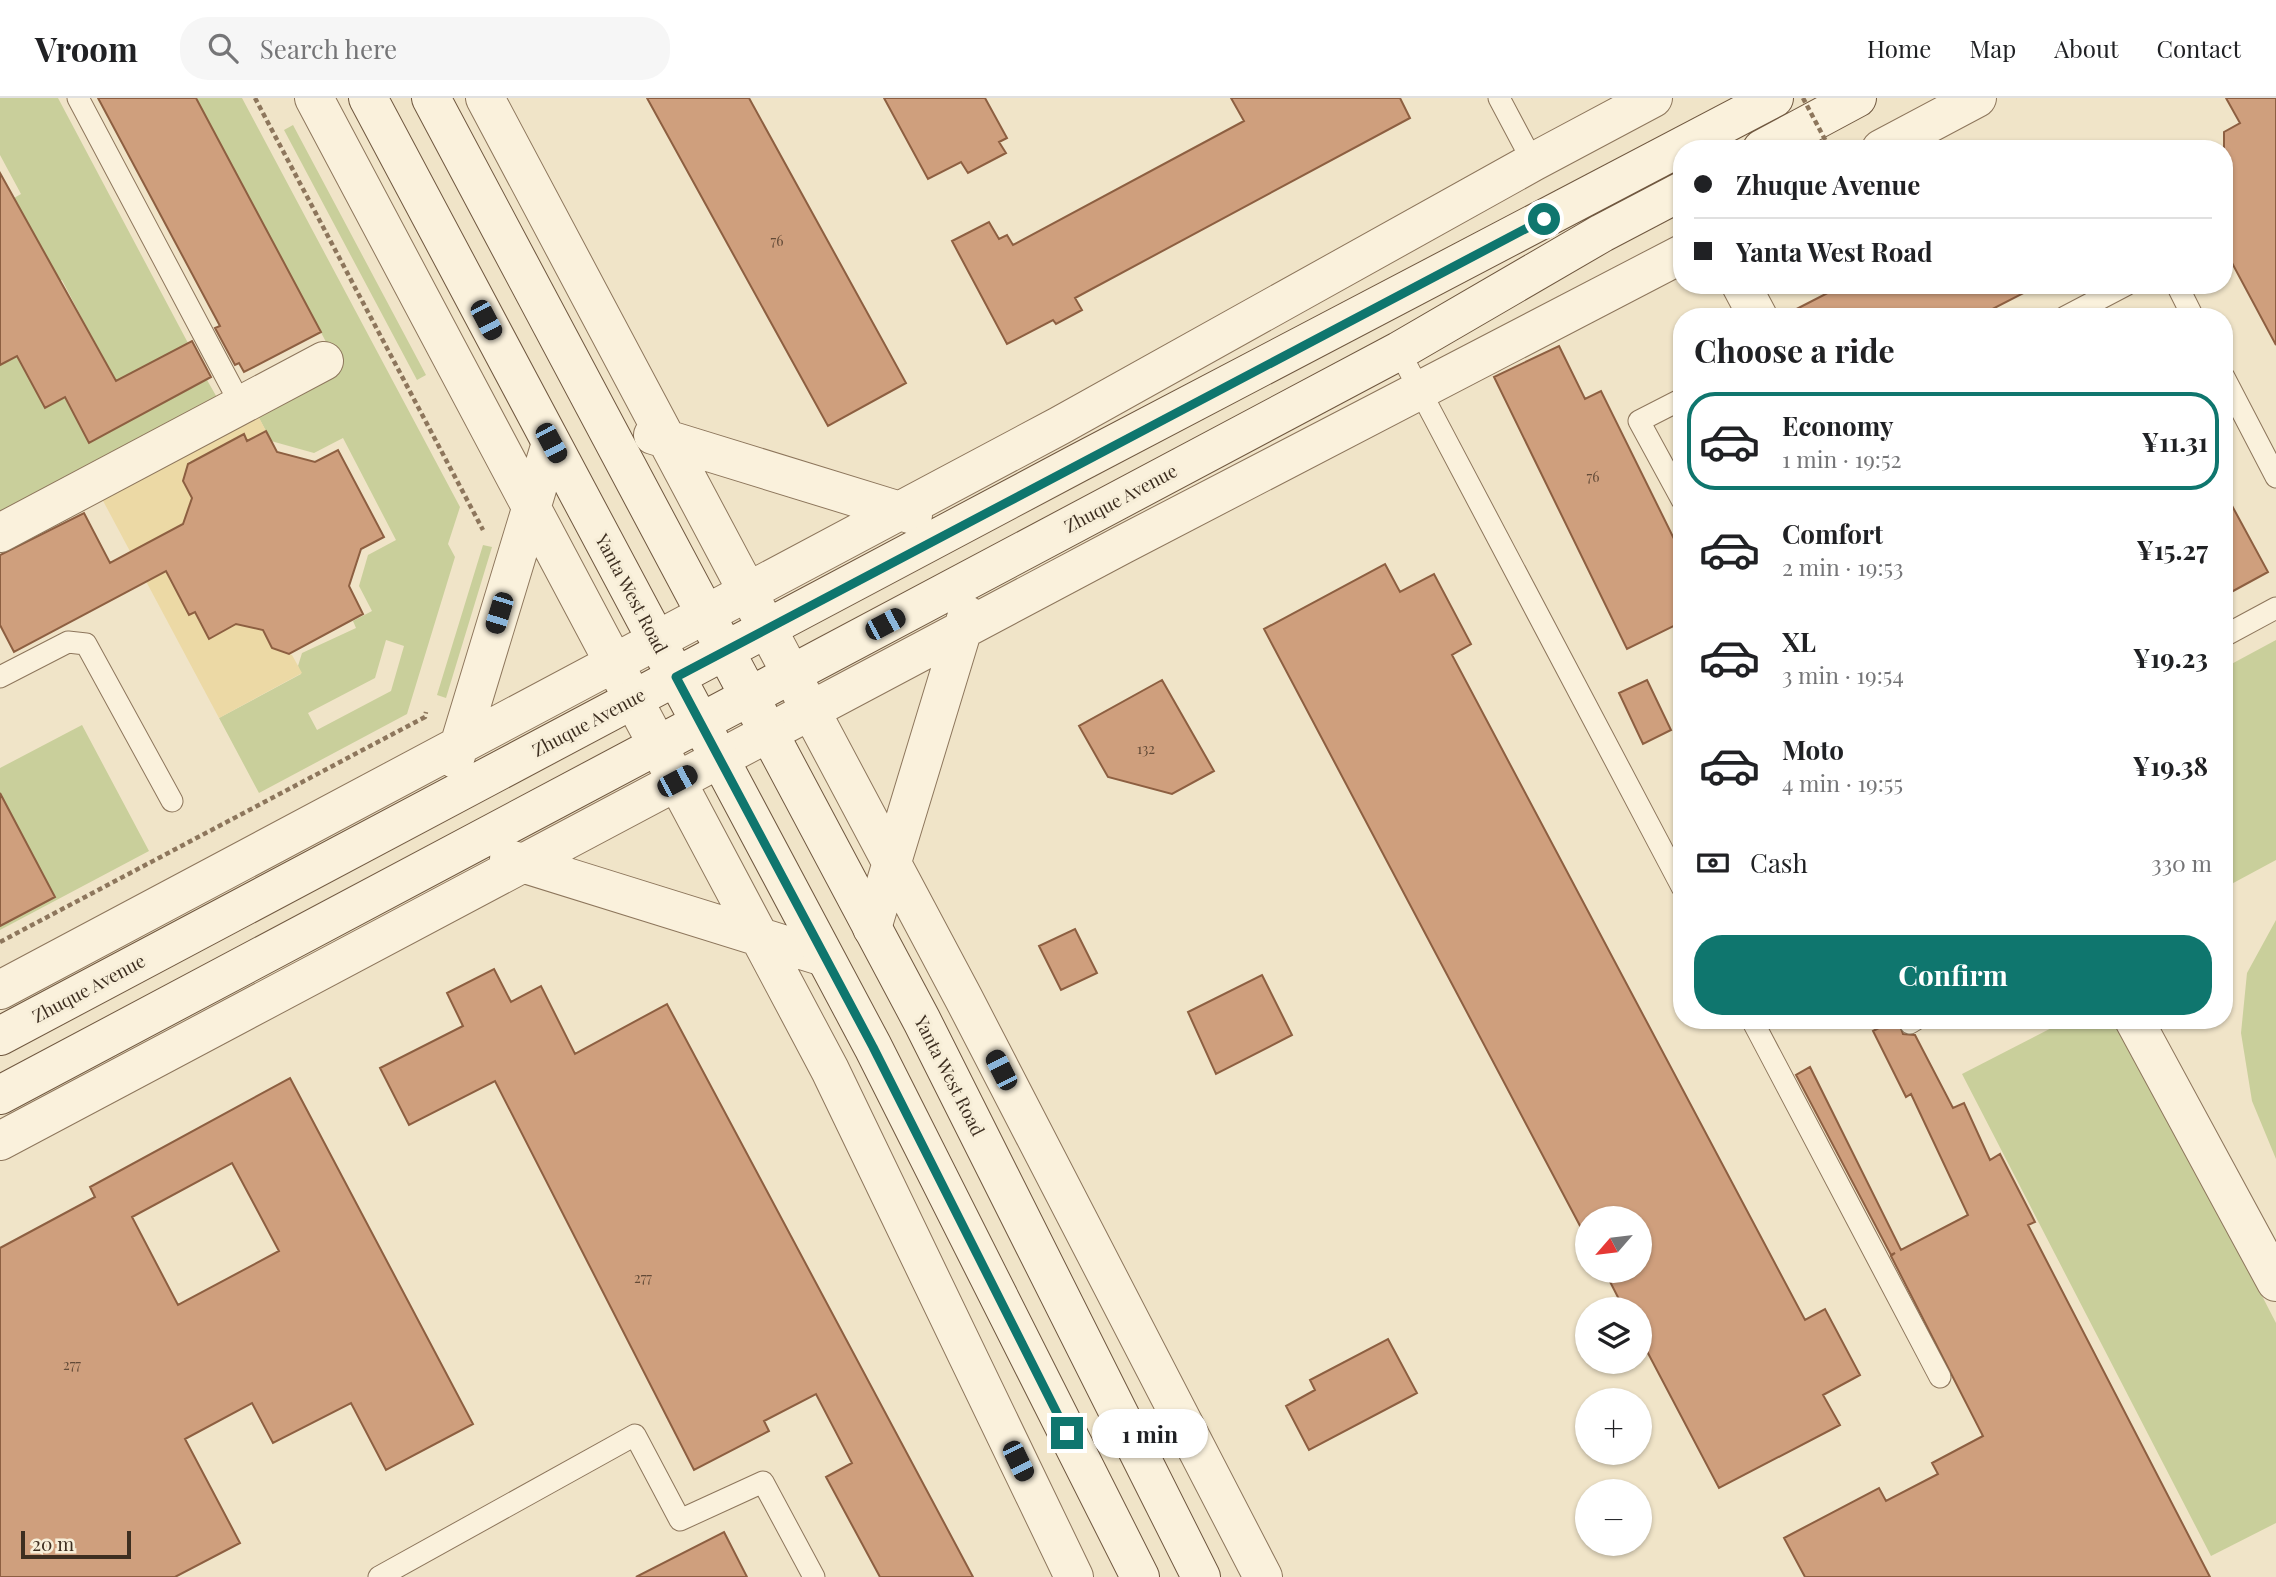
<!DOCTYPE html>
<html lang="en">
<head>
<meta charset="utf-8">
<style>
  body { margin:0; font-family:"Playfair Display",serif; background:#f6f6f6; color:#202124; height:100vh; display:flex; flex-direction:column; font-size:26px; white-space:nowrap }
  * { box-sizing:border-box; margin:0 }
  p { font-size:23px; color:#757577 }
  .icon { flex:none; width:38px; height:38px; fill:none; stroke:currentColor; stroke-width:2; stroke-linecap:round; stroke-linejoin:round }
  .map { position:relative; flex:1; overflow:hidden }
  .side { position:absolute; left:1673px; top:210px; width:560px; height:721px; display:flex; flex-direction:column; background:#fff; border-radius:28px; box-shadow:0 2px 5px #0004 }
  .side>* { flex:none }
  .top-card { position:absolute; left:1673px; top:42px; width:560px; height:154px; border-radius:28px; box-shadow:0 2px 5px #0004; display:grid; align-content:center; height:154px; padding:0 21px; background:#fff }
  .needle { width:46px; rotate:242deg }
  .controls { position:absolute; left:1575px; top:1108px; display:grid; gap:14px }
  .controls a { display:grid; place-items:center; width:77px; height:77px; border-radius:50%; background:#fff; box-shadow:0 2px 5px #0004; font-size:35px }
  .scale { position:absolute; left:21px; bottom:18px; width:110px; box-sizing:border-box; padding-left:7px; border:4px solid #3d2e20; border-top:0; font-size:19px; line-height:24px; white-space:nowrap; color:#3d2e20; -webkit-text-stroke:5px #f7eed8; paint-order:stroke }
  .end { position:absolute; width:32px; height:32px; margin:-16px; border:9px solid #0f766e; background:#fff; box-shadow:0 0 0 4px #fff }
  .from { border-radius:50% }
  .bubble { position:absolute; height:49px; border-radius:24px; background:#fff; box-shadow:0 2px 5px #0004; font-size:23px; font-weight:700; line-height:49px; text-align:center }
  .car { position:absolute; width:21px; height:42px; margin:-21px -10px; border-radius:9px; box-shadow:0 0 5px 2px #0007; background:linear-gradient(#222 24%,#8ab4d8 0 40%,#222 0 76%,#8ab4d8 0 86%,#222 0) }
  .top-card b { display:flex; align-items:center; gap:24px; height:66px; font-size:26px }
  .top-card b+b { border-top:2px solid #e0e0e0 }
  .top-card i { width:18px; height:18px; background:#202124 }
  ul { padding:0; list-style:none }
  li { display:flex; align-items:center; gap:21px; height:98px; margin:0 14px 10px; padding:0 7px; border:4px solid transparent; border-radius:28px }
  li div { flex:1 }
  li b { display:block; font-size:26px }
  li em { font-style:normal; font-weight:700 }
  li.on { border-color:#0f766e }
  li>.icon { width:63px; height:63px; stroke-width:1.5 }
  h2 { padding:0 21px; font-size:32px; line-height:84px }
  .pay { display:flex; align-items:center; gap:18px; height:77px; padding:0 21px; font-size:26px }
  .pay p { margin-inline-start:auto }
  .cta { display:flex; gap:14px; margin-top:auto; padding:14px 21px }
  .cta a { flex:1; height:80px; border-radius:28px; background:#0f766e; color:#fff; font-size:28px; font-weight:700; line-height:80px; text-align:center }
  header { display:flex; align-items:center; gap:42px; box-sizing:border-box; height:98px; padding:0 35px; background:#fff; border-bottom:2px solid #e0e0e0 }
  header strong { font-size:33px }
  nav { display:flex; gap:38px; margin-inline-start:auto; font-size:24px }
  .search { width:490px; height:63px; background:#f6f6f6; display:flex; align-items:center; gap:18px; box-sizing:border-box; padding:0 24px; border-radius:28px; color:#757577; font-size:26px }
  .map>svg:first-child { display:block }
</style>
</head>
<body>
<header>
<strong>Vroom</strong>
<div class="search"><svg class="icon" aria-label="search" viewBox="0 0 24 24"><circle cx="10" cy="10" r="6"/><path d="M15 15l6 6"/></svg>Search here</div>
<nav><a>Home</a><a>Map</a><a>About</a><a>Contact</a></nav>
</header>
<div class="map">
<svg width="2276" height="1479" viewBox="0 0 2276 1479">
  <rect width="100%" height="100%" fill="#f0e4c8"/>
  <path fill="#c9cf9b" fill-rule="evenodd" d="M 0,0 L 58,0 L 188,245 L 70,308 L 89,344 L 207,282 L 219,303 L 0,414 L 0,267 L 17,258 L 45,310 L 98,282 L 91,266 L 103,259 L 91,237 L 79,244 L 75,237 L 87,230 L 62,182 L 49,188 L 14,100 L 21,96 L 0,57 Z
    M 196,0 L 242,0 L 460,409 L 448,446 L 455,459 L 407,616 L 259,695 L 219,620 L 301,576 L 298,568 L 302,555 L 356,530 L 353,523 L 372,513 L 359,488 L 368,457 L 396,442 L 343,340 L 314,355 L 271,343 L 257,316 L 341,272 ZM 386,542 L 404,548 L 391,593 L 317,632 L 308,615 L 375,580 Z
    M 293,27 L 426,277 L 417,282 L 284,32 Z
    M 483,447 L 492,449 L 446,600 L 437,597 Z
    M 2276,542 L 2276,762 L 2224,790 L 2224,570 Z
    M 82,627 L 149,753 L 0,832 L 0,828 L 55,798 L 0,695 L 0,670 Z
    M 2276,822 L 2276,1061 L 2252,1003 L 2241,935 L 2247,875 Z
    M 2067,922 L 2120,922 L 2276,1225 L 2276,1425 L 2211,1458 L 1962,976 Z"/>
  <path fill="#ecd9a5" d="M 257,316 L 266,333 L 247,343 L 243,337 L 196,364 L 189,363 L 183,383 L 195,405 L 176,438 L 167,435 L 156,441 L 164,470 L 174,488 L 227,461 L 195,514 L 233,520 L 237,526 L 255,530 L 260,527 L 272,549 L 292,557 L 302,575 L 219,620 L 101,399 Z"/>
  <path fill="#cf9f7d" stroke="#8d5f41" stroke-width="2" fill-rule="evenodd" d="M 98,0 L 196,0 L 321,234 L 244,274 L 239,265 L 235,267 L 215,230 L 220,228 Z
    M 647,0 L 749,0 L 906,285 L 828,328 Z
    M 884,0 L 985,0 L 1007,40 L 999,44 L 1006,55 L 968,75 L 961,64 L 928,81 Z
    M 1231,0 L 1400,0 L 1410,20 L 1075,200 L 1082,212 L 1056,226 L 1053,222 L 1007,246 L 952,143 L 989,124 L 999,141 L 1007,137 L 1013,147 L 1244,23 Z
    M 2226,0 L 2276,0 L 2276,247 L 2224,150 L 2224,34 L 2240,25 Z
    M 0,75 L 116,283 L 192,243 L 211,279 L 89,345 L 65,299 L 45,310 L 17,258 L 0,267 Z
    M 1843,187 L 2039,187 L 1977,219 L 1781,219 Z
    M 1559,248 L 1585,301 L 1601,293 L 1682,457 L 1682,524 L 1627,551 L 1494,279 Z
    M 266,333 L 277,354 L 315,364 L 338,352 L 384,439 L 361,451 L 349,488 L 363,516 L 289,556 L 272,550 L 263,532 L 236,526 L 209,541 L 195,514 L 189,517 L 166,473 L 14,554 L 0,527 L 0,457 L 84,415 L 110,465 L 183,426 L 192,400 L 183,383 L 188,366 L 244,336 L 247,343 Z
    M 2224,393 L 2268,474 L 2224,498 Z
    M 1385,466 L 1400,494 L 1434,476 L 1471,546 L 1452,557 L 1805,1222 L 1825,1211 L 1860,1277 L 1823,1297 L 1840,1327 L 1719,1390 L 1640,1240 L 1640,1211 L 1624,1211 L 1604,1172 L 1640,1172 L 1640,1120 L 1587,1120 L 1587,1141 L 1264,531 Z
    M 1162,582 L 1214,673 L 1172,696 L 1108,679 L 1079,628 Z
    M 1647,582 L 1671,632 L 1643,646 L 1619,595 Z
    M 0,695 L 55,799 L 0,828 Z
    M 1075,831 L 1097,875 L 1061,892 L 1039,848 Z
    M 494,871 L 511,904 L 541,888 L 575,956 L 667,906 L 973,1479 L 880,1479 L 826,1379 L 852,1365 L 816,1296 L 764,1323 L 769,1333 L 694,1372 L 495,983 L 409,1027 L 380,970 L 463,928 L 447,895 Z
    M 1262,877 L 1292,937 L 1216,976 L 1188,914 Z
    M 1894,922 L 1898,922 L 1903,936 L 1915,937 L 1953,1010 L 1964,1005 L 1990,1062 L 2000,1056 L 2035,1124 L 2028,1127 L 2210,1479 L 1805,1479 L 1784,1440 L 1879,1390 L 1886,1403 L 1938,1376 L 1932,1365 L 1983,1338 L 1891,1158 L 1895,1155 L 1891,1157 L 1796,977 L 1810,969 L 1901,1152 L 1968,1117 L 1911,996 L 1906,999 L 1873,933 Z
    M 290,980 L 473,1326 L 386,1372 L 351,1305 L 273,1345 L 252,1305 L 185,1341 L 240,1445 L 175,1479 L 0,1479 L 0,1150 L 95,1099 L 90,1089 ZM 232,1065 L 279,1153 L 178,1207 L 132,1119 Z
    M 1388,1241 L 1417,1295 L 1309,1352 L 1286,1308 L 1315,1292 L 1310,1282 Z
    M 724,1434 L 747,1479 L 636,1479 Z"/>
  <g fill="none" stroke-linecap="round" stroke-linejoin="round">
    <g stroke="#8d765c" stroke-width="23">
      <path id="service" d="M 78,0 L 241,307
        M 1499,0 L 1533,64
        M 2177,187 L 2193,219
        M 2065,219 L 2126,187
        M 1399,253 L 1682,789
        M 2224,279 L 2276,379
        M 1682,301 L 1639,323 L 1682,402
        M 2224,538 L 2276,510
        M 0,579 L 68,544 L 86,546 L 172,703
        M 1752,922 L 1940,1279
        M 1910,925 L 1915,922
        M 379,1479 L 635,1337 L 680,1422 L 763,1384 L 814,1479"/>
    </g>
    <g stroke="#8d765c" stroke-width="40">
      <path id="minor" d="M 314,0 L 830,972 L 1074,1479
        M 485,0 L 964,901 L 1263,1479
        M 1881,51 L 1977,0
        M 1741,187 L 1758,219
        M 653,337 L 913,417
        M 0,435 L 324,263
        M 455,661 L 551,345
        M 509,761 L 824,859
        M 872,830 L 967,517
        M 0,892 L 1059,328 L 1533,64 L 1653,0
        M 2134,922 L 2276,1184
        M 0,1043 L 1122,447 L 1682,156"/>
    </g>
    <g stroke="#6f573f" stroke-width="40">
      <path id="secondary" d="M 368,0 L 873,949 L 1140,1479
        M 431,0 L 922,923 L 1201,1479
        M 1762,51 L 1857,0
        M 0,938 L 1078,365 L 1774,0
        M 0,997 L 1399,253 L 1602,135 L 1682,93"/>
    </g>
    <path stroke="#8d765c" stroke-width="4.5" stroke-dasharray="5 3.5" stroke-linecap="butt" d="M 255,0 L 483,432
      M 0,844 L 425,619 L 426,614"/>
    <use href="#service" stroke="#faf1dc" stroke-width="21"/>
    <use href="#minor" stroke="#faf1dc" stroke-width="38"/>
    <use href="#secondary" stroke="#faf1dc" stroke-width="38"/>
    <path stroke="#8d765c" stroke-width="4.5" stroke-dasharray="5 3.5" stroke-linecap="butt" d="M 1803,0 L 1830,51"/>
  </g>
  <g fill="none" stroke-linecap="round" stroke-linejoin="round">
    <path stroke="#0f766e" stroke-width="9" d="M 1067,1335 L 873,949 L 676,579 L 1544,121"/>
  </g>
  <g text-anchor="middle" stroke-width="6" stroke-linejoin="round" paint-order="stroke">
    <g font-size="14" fill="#624a37">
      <text x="777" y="148">76</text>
      <text x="1593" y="384">76</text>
      <text x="1146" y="656">132</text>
      <text x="643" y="1185">277</text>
      <text x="72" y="1272">277</text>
    </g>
    <g font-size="18" fill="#3d2e20" stroke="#f7eed8">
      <text transform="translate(1121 401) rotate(-28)" y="6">Zhuque Avenue</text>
      <text transform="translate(631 496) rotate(62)" y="6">Yanta West Road</text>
      <text transform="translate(589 625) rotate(-28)" y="6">Zhuque Avenue</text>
      <text transform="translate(89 891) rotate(-28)" y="6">Zhuque Avenue</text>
      <text transform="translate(949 978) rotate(63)" y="6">Yanta West Road</text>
    </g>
  </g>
</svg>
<div class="controls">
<a><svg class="needle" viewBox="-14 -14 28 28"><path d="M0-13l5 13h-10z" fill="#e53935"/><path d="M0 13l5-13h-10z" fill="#757577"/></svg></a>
<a><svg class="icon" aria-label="layers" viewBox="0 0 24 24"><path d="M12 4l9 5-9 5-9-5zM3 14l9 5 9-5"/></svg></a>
<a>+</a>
<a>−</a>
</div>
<div class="scale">20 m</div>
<i class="end from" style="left:1544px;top:121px"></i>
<i class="end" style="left:1067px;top:1335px"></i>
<div class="bubble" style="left:1092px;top:1311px;width:116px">1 min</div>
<i class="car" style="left:486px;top:222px;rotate:152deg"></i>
<i class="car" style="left:551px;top:345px;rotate:152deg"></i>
<i class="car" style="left:499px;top:515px;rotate:197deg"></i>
<i class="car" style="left:885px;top:526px;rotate:62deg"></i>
<i class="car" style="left:677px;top:683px;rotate:62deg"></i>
<i class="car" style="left:1001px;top:972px;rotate:333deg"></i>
<i class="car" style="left:1018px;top:1363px;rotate:154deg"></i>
<div class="top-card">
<b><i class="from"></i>Zhuque Avenue</b>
<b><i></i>Yanta West Road</b>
</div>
<section class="side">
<h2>Choose a ride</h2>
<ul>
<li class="on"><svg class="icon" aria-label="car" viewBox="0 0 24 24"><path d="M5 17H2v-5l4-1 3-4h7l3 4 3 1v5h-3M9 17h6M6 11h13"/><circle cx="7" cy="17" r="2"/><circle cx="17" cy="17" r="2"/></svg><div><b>Economy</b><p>1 min · 19:52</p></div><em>¥11.31</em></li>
<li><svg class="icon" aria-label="car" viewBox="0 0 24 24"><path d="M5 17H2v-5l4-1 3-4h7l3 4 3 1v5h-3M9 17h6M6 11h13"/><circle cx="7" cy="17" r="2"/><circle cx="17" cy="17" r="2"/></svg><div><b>Comfort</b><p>2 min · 19:53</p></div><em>¥15.27</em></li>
<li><svg class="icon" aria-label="car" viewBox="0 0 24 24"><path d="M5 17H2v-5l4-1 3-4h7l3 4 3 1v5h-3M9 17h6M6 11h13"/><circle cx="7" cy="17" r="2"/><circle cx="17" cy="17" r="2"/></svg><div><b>XL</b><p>3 min · 19:54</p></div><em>¥19.23</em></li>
<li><svg class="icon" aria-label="car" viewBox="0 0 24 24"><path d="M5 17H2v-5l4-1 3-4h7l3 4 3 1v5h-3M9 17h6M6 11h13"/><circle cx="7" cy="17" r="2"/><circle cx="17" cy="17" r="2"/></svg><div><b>Moto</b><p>4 min · 19:55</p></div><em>¥19.38</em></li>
</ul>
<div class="pay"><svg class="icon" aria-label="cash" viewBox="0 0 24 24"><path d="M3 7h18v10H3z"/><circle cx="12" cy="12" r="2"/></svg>Cash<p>330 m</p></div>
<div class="cta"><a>Confirm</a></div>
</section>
</div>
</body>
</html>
